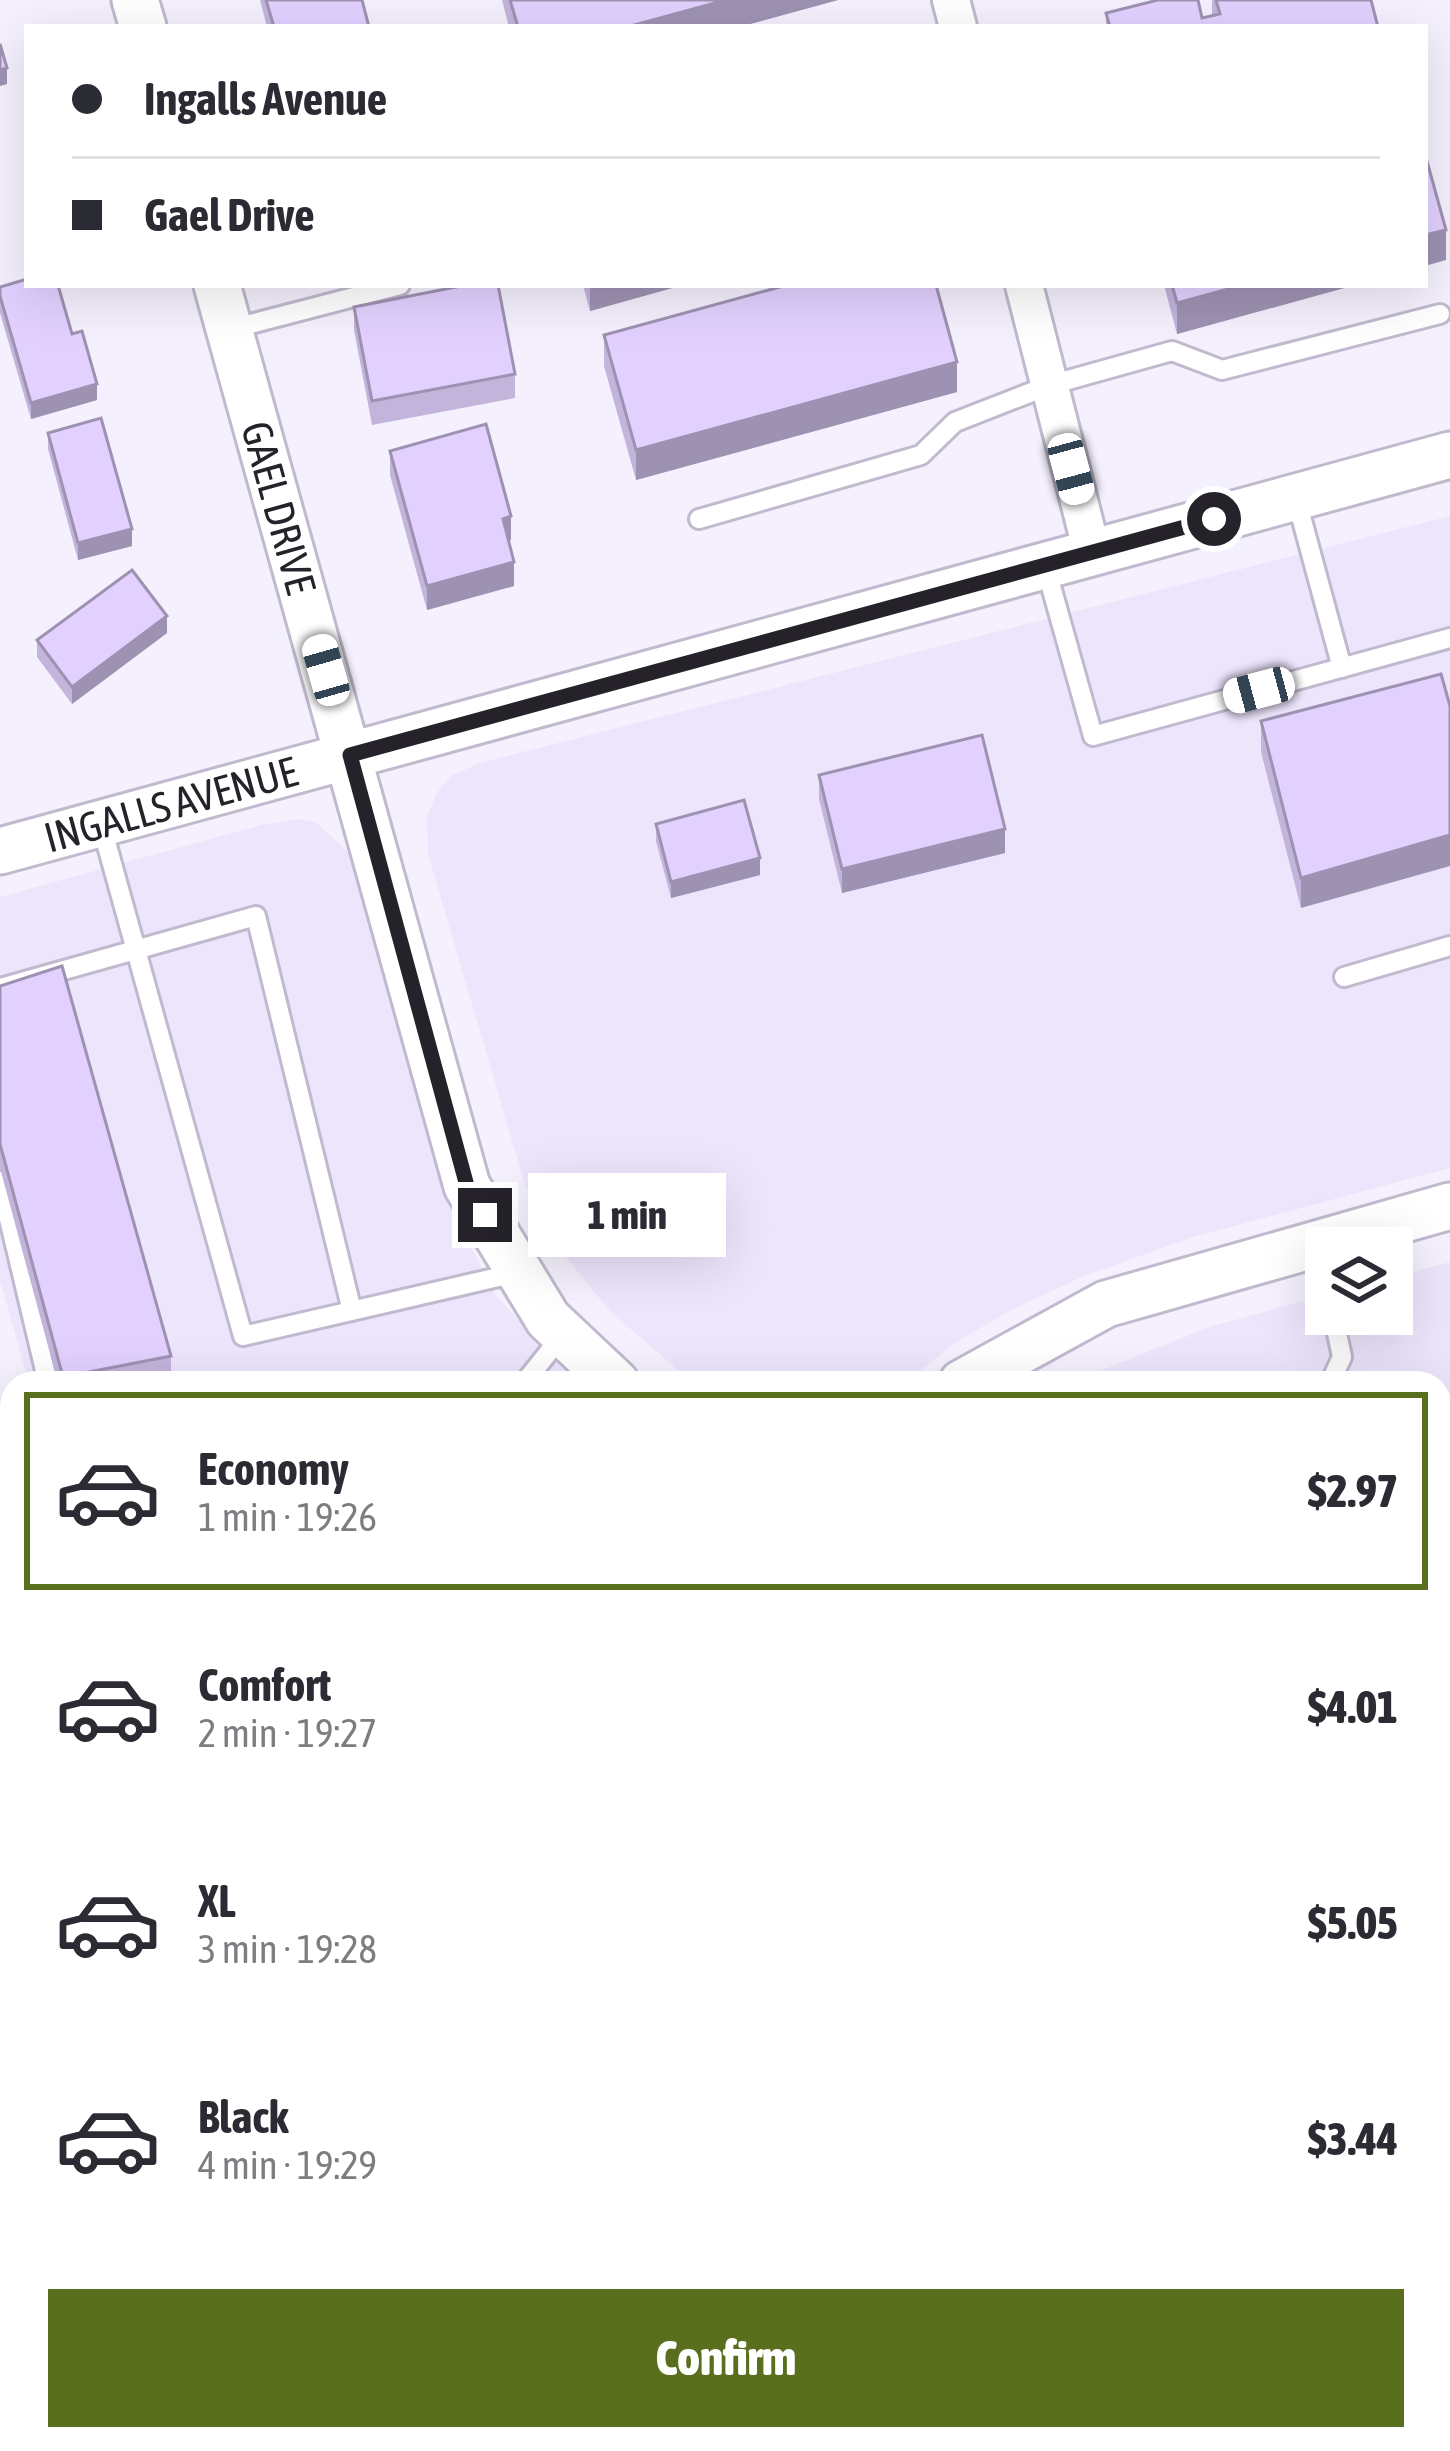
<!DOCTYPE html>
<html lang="en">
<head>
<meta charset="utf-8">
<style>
  body { margin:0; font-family:"Asap Condensed",sans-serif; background:#f7f7f7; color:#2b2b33; height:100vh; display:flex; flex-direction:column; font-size:45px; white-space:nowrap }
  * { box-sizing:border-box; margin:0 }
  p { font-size:39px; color:#7c7c81 }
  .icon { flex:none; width:66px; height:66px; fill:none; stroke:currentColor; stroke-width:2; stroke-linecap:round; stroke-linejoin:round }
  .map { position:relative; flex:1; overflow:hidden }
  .panel { position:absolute; left:0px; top:1371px; width:1452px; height:1080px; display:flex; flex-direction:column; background:#fff; border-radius:36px 36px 0 0; box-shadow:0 12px 48px #0002 }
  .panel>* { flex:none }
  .hud { position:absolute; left:24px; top:24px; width:1404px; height:264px; border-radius:0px; box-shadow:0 12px 48px #0002; display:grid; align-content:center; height:264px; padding:0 48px; background:#fff }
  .tools { position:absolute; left:1305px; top:1227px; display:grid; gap:24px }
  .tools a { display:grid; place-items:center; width:108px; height:108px; border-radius:0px; background:#fff; box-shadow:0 12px 48px #0002; font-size:60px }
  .end { position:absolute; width:54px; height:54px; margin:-27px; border:15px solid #25222a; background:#fff; box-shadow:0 0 0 6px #fff }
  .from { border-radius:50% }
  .bubble { position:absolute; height:84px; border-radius:0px; background:#fff; box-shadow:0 12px 48px #0002; font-size:39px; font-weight:800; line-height:84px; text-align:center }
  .car { position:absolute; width:36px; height:72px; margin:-36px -18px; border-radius:15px; box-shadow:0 0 9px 3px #0007; background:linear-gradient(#fff 24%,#345 0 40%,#fff 0 76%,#345 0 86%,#fff 0) }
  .hud b { display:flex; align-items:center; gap:42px; height:114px; font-size:45px }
  .hud b+b { border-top:3px solid #e1e1e2 }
  .hud i { width:30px; height:30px; background:#2b2b33 }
  ul { padding:21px 0 0; list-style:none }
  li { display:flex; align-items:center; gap:36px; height:198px; margin:0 24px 18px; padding:0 24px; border:6px solid transparent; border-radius:0px }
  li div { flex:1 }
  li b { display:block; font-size:45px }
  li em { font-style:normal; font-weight:800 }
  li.active { border-color:#5a6f1d }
  li>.icon { width:108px; height:108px; stroke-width:1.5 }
  .primary-button { display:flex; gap:24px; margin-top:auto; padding:24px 48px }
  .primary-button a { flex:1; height:138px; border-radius:0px; background:#5a6f1d; color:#fff; font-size:48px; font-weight:800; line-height:138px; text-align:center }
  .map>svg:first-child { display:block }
</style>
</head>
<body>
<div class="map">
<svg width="1450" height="2451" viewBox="0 0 1450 2451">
  <rect width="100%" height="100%" fill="#f4f0fd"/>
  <path fill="#ede5fc" d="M 1450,516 L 1450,1168 L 1193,1237 L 1084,1276 L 1007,1312 L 955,1343 L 905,1383 L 693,1383 L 611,1312 L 560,1250 L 525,1185 L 428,854 L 427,817 L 436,794 L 452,775 L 480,763 Z
    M 300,819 L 317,823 L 355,859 L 446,1184 L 465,1235 L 496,1296 L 577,1383 L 29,1383 L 0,1280 L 0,897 L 261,825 Z
    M 1450,1262 L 1450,2451 L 845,2451 L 841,2439 L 1440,2439 L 1440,1383 L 1070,1383 L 1209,1327 L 1326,1295 L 1326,1314 L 1392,1314 L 1392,1278 Z"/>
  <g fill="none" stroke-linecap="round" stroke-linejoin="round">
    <g stroke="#c1b9ce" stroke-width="24">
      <path id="service" d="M 231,329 L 400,285
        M 1296,498 L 1342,668
        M 699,519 L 921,455 L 955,422 L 1050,385 L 1172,351 L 1222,370 L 1440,314
        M 1045,565 L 1093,736 L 1450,638
        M 101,824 L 243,1336 L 516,1273
        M 1344,977 L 1450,946
        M 0,988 L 256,916 L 352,1311
        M 0,1181 L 48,1383
        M 1319,1243 L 1326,1277
        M 524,1383 L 564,1333
        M 1330,1383 L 1342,1357 L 1333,1314"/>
    </g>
    <g stroke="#c1b9ce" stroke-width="42">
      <path id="minor" d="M 951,0 L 958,27
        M 1024,285 L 1092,552
        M 0,1727 L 12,1723
        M 0,2429 L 12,2424"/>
    </g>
    <g stroke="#c1b9ce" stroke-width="51">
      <g id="tertiary">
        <path d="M 135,0 L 143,27"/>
        <path id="s1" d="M 217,285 L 467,1186 L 548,1319 L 616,1383"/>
        <path id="s2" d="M 0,851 L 1450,455"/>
        <path d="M 962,1383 L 1106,1304 L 1450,1206"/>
        <path d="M 165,2451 L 173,2439"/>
      </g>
    </g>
    <use href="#service" stroke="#fff" stroke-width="18"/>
    <use href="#minor" stroke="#fff" stroke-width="36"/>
    <use href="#tertiary" stroke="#fff" stroke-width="45"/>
  </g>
  <path fill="#c2b4db" d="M 260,0 L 362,0 L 369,27 L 267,27 Z
    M 502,0 L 838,0 L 739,27 L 509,27 Z
    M 1212,0 L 1371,0 L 1378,27 L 1106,27 L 1106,13 L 1202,18 L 1212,16 Z
    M 583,285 L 683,285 L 590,311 Z
    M 1164,285 L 1355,285 L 1177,334 Z
    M 0,287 L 72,334 L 97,400 L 31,419 L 0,313 Z
    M 354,307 L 515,374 L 515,398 L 372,425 L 354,330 Z
    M 604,335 L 957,392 L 636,480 L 604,366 Z
    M 48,433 L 132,546 L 78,560 L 48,449 Z
    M 390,451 L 511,540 L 509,541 L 514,586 L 427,610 L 390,475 Z
    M 167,633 L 72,704 L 37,657 L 37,640 Z
    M 1441,674 L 1301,908 L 1261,752 L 1261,721 Z
    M 819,775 L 1005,853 L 842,893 L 819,799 Z
    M 656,824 L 760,875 L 671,898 L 656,841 Z
    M 0,986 L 171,1356 L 171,1380 L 156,1383 L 58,1383 L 0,1168 Z
    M 12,2184 L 12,2353 L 0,2345 L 0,2201 Z
    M 509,2439 L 763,2439 L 763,2444 L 751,2448 L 752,2451 L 509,2451 Z"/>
  <path fill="#9e92b2" d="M 726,0 L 838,0 L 739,27 L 627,27 Z
    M 7,68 L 7,84 L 0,86 L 0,70 Z
    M 1446,230 L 1446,260 L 1425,266 L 1425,235 Z
    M 590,285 L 683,285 L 590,311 Z
    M 1243,285 L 1355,285 L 1177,334 L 1177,303 Z
    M 957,362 L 957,392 L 636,480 L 636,450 Z
    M 97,384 L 97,400 L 31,419 L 31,403 Z
    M 511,516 L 511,540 L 503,543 L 503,519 Z
    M 132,529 L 132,546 L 78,560 L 78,543 Z
    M 514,562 L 514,586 L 427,610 L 427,586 Z
    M 167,616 L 167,633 L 72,704 L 72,687 Z
    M 1005,829 L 1005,853 L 842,893 L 842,869 Z
    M 1450,835 L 1450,866 L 1301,908 L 1301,878 Z
    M 760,858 L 760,875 L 671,898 L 671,882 Z
    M 12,1618 L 12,1642 L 0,1645 L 0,1621 Z
    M 1450,1687 L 1450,1718 L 1440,1727 L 1440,1696 Z
    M 12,1866 L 12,1890 L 0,1893 L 0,1869 Z
    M 745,2439 L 763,2439 L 763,2444 L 745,2450 Z
    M 692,2442 L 692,2451 L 669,2451 L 669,2448 Z"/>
  <path fill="#e2d1ff" stroke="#9e92b2" stroke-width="3" d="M 266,0 L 362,0 L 369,27 L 274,27 Z
    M 510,0 L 726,0 L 627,27 L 518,27 Z
    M 1158,0 L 1198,0 L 1202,18 L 1220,14 L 1216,0 L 1371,0 L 1378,27 L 1110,27 L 1106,13 Z
    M 0,44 L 7,68 L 0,70 Z
    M 1425,154 L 1446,230 L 1425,235 Z
    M 27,279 L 27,285 L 58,285 L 72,334 L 82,331 L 97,384 L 31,403 L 0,296 L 0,287 Z
    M 466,285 L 498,285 L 515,374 L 372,401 L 354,307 Z
    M 787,285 L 936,285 L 957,362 L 636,450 L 604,335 Z
    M 1172,285 L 1243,285 L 1177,303 Z
    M 101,418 L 132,529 L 78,543 L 48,433 Z
    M 486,424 L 511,516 L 503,519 L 514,562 L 427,586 L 390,451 Z
    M 132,570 L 167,616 L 72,687 L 37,640 Z
    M 1441,674 L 1450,706 L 1450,835 L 1301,878 L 1261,721 Z
    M 982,735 L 1005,829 L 842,869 L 819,775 Z
    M 744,800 L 760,858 L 671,882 L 656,824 Z
    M 62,966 L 171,1356 L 63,1377 L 0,1144 L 0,986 Z
    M 1450,1526 L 1450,1687 L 1440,1696 L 1440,1535 Z
    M 12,1545 L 12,1618 L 0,1621 L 0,1548 Z
    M 12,1778 L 12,1866 L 0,1869 L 0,1782 Z
    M 12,2184 L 12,2329 L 0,2321 L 0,2225 L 4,2219 L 0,2216 L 0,2201 Z
    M 512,2439 L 748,2439 L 752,2451 L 695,2451 L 692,2442 L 669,2448 L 670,2451 L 515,2451 Z"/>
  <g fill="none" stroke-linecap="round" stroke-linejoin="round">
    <path stroke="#25222a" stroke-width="15" d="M 485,1215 L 467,1186 L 350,755 L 1214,519"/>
  </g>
  <g text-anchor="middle" stroke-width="9" stroke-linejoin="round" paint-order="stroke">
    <g font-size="42" fill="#25222a" stroke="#fff">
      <text dy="15" stroke="none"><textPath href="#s1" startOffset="231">GAEL DRIVE</textPath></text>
      <text dy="15" stroke="none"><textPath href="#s2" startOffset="177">INGALLS AVENUE</textPath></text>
    </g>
  </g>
</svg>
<div class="tools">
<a><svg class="icon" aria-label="layers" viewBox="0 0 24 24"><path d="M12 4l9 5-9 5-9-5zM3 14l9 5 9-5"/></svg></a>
</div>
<i class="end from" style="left:1214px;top:519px"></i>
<i class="end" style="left:485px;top:1215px"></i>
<div class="bubble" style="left:528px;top:1173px;width:198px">1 min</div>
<i class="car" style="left:1071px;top:469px;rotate:165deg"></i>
<i class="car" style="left:326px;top:670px;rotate:344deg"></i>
<i class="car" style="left:1259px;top:690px;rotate:255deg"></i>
<div class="hud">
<b><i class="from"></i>Ingalls Avenue</b>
<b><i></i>Gael Drive</b>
</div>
<section class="panel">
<ul>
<li class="active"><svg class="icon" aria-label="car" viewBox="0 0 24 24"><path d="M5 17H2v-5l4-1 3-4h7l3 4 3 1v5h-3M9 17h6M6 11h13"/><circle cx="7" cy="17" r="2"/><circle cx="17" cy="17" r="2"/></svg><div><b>Economy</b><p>1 min · 19:26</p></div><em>$2.97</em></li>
<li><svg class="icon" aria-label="car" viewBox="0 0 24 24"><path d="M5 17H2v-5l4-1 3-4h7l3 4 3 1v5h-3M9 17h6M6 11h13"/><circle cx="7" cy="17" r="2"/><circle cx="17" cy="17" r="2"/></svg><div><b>Comfort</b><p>2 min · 19:27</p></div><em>$4.01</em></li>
<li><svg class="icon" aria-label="car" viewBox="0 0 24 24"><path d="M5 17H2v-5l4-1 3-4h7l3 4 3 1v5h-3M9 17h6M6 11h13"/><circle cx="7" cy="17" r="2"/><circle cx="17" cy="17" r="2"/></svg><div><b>XL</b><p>3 min · 19:28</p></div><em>$5.05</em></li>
<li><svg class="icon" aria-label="car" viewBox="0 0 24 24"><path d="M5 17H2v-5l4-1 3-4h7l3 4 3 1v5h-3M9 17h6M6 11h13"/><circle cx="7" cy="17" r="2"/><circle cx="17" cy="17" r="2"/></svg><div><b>Black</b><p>4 min · 19:29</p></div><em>$3.44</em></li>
</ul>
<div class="primary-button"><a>Confirm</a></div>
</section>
</div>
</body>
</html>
